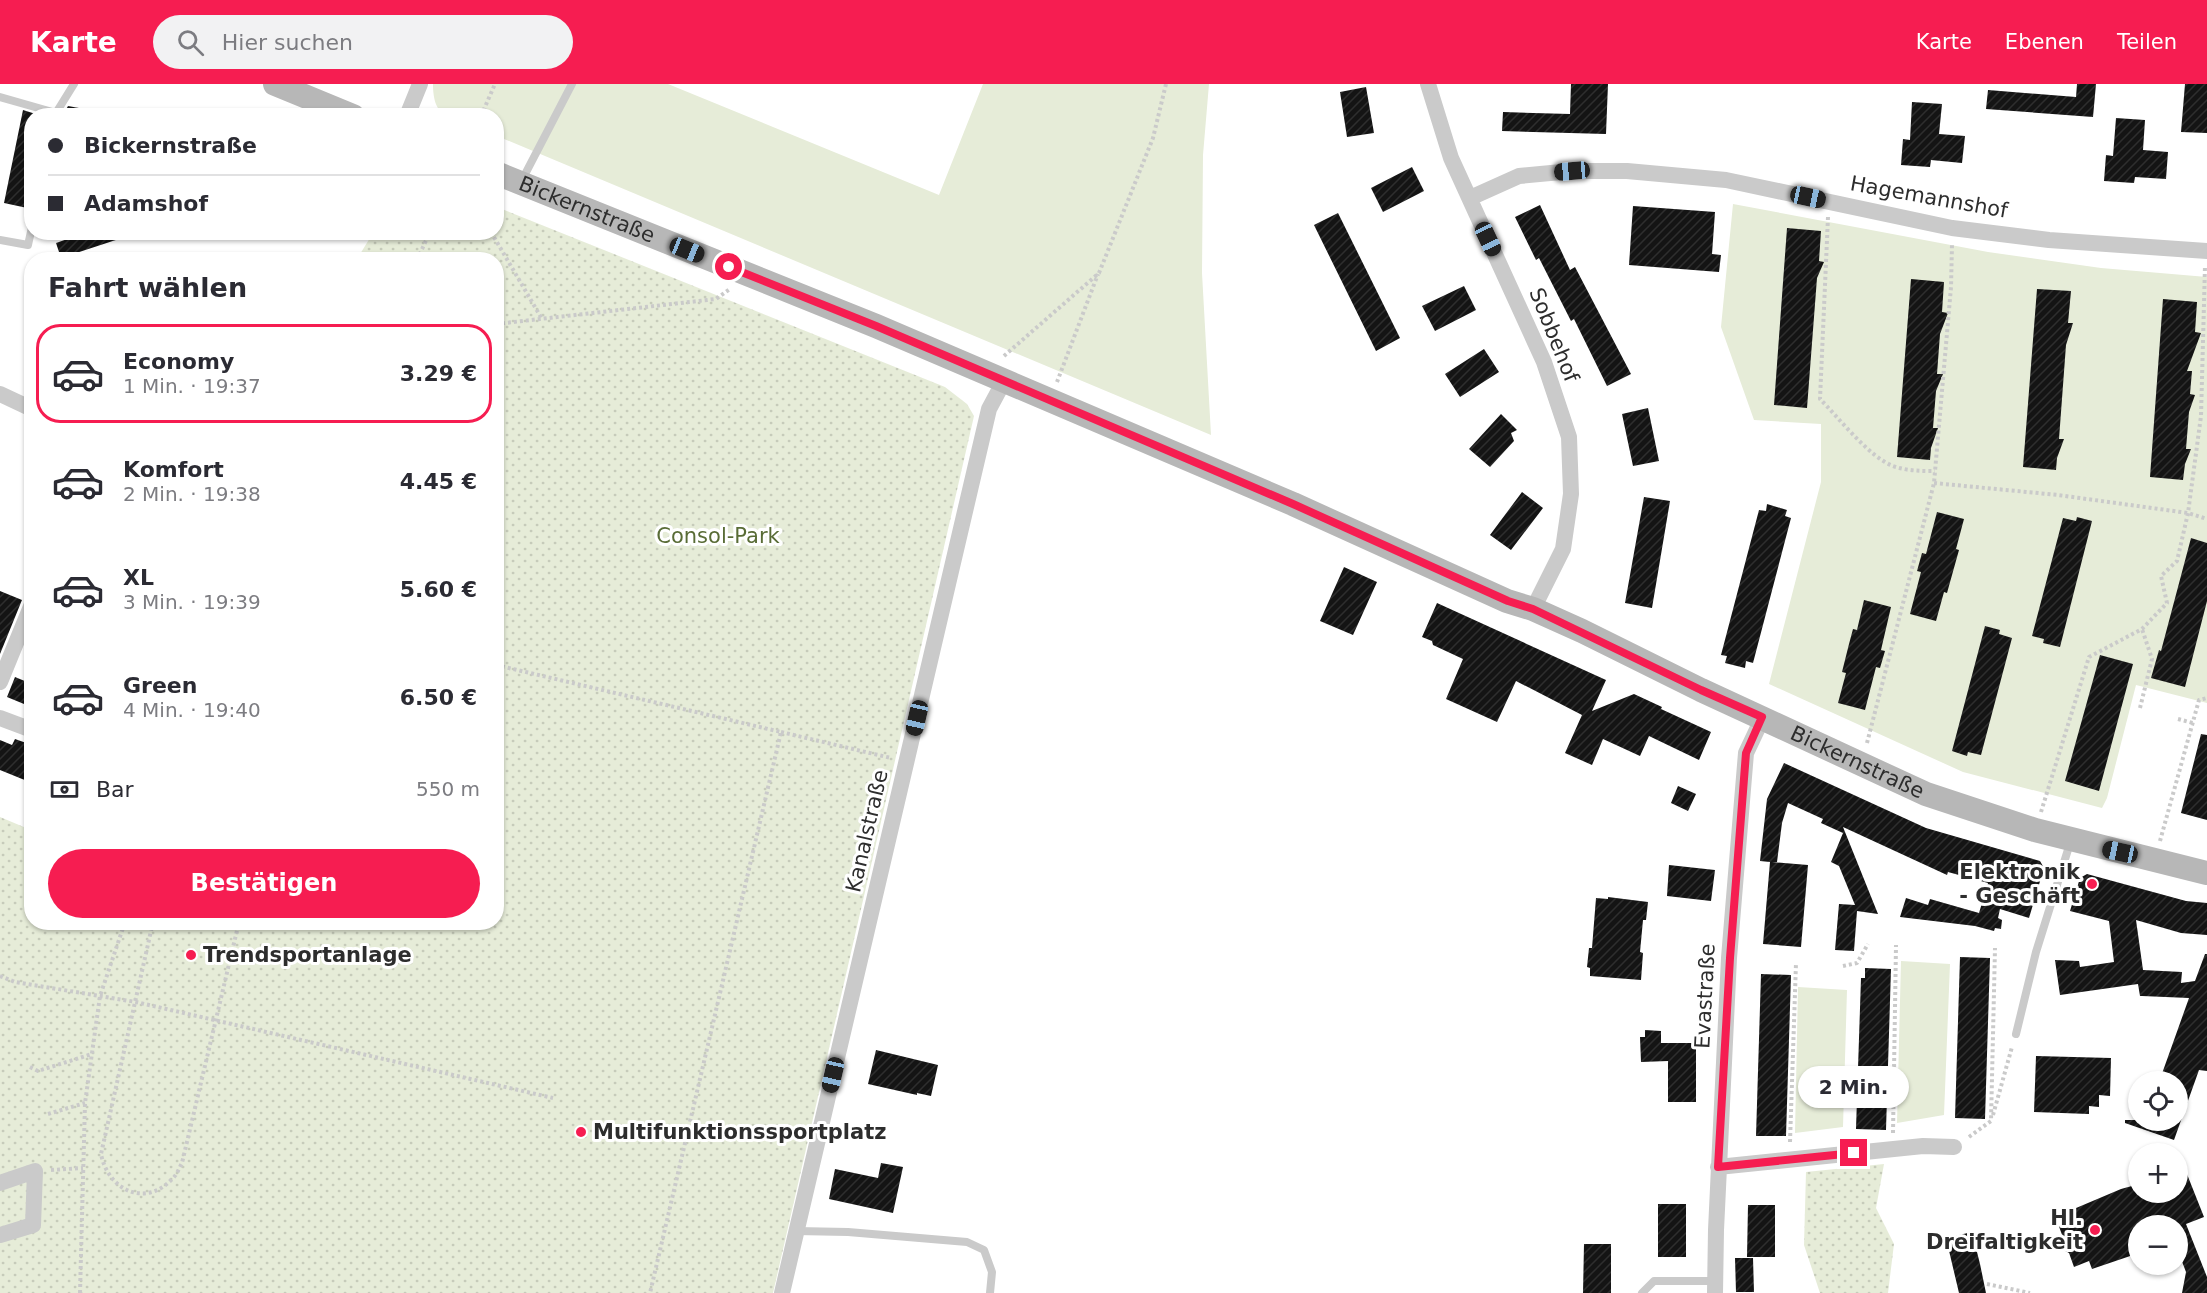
<!DOCTYPE html>
<html lang="de">
<head>
<meta charset="utf-8">
<style>
  body { margin:0; font-family:"DejaVu Sans",sans-serif; background:#f2f2f3; color:#2b2b33; height:100vh; display:flex; flex-direction:column; font-size:22px; white-space:nowrap }
  * { box-sizing:border-box; margin:0 }
  p { font-size:20px; color:#7c7c81 }
  .icon { flex:none; width:33px; height:33px; fill:none; stroke:currentColor; stroke-width:2; stroke-linecap:round; stroke-linejoin:round }
  .map { position:relative; flex:1; overflow:hidden }
  .drawer { position:absolute; left:24px; top:168px; width:480px; height:678px; display:flex; flex-direction:column; background:#fff; border-radius:24px; box-shadow:0 2px 4px #0004 }
  .drawer>* { flex:none }
  .banner { position:absolute; left:24px; top:24px; width:480px; height:132px; border-radius:24px; box-shadow:0 2px 4px #0004; display:grid; align-content:center; height:132px; padding:0 24px; background:#fff }
  .buttons { position:absolute; left:2128px; top:987px; display:grid; gap:12px }
  .buttons a { display:grid; place-items:center; width:60px; height:60px; border-radius:50%; background:#fff; box-shadow:0 2px 4px #0004; font-size:30px }
  .end { position:absolute; width:27px; height:27px; margin:-14px; border:8px solid #f61d51; background:#fff; box-shadow:0 0 0 3px #fff }
  .from { border-radius:50% }
  .bubble { position:absolute; height:42px; border-radius:21px; background:#fff; box-shadow:0 2px 4px #0004; font-size:20px; font-weight:700; line-height:42px; text-align:center }
  .car { position:absolute; width:18px; height:36px; margin:-18px -9px; border-radius:8px; box-shadow:0 0 4px 2px #0007; background:linear-gradient(#222 24%,#8ab4d8 0 40%,#222 0 76%,#8ab4d8 0 86%,#222 0) }
  .banner b { display:flex; align-items:center; gap:21px; height:57px; font-size:22px }
  .banner b+b { border-top:2px solid #e1e1e2 }
  .banner i { width:15px; height:15px; background:#2b2b33 }
  ul { padding:0; list-style:none }
  li { display:flex; align-items:center; gap:18px; height:99px; margin:0 12px 9px; padding:0 12px; border:3px solid transparent; border-radius:24px }
  li div { flex:1 }
  li b { display:block; font-size:22px }
  li em { font-style:normal; font-weight:700 }
  li.selected { border-color:#f61d51 }
  li>.icon { width:54px; height:54px; stroke-width:1.5 }
  h2 { padding:0 24px; font-size:27px; line-height:72px }
  .pay { display:flex; align-items:center; gap:15px; height:66px; padding:0 24px; font-size:22px }
  .pay p { margin-inline-start:auto }
  .primary-button { display:flex; gap:12px; margin-top:auto; padding:12px 24px }
  .primary-button a { flex:1; height:69px; border-radius:36px; background:#f61d51; color:#fff; font-size:24px; font-weight:700; line-height:69px; text-align:center }
  header { display:flex; align-items:center; gap:36px; box-sizing:border-box; height:84px; padding:0 30px; background:#f61d51; color:#fff }
  header strong { font-size:28px }
  nav { display:flex; gap:33px; margin-inline-start:auto; font-size:21px }
  .search { width:420px; height:54px; background:#f2f2f3; display:flex; align-items:center; gap:15px; box-sizing:border-box; padding:0 21px; border-radius:33px; color:#7c7c81; font-size:22px }
  .map>svg:first-child { display:block }
</style>
</head>
<body>
<header>
<strong>Karte</strong>
<div class="search"><svg class="icon" aria-label="search" viewBox="0 0 24 24"><circle cx="10" cy="10" r="6"/><path d="M15 15l6 6"/></svg>Hier suchen</div>
<nav><a>Karte</a><a>Ebenen</a><a>Teilen</a></nav>
</header>
<div class="map">
<svg width="2207" height="1209" viewBox="0 0 2207 1209">
  <defs>
    <pattern id="park-dots" width="8" height="8" patternUnits="userSpaceOnUse" patternTransform="scale(1.5)"><rect width="8" height="8" fill="#e6ecd8"/><path d="M2 2h.1M6 6h.1" fill="none" stroke="#c6cbba" stroke-width="1.8" stroke-linecap="round"/></pattern>
    <pattern id="building-hatch" width="6" height="6" patternUnits="userSpaceOnUse" patternTransform="scale(1.5)"><rect width="6" height="6" fill="#141414"/><path d="M-1 1l2-2M0 6l6-6M5 7l2-2" fill="none" stroke="#2e2e2e"/></pattern>
  </defs>
  <rect width="100%" height="100%" fill="#fff"/>
  <path fill="#e6ecd8" d="M 433,0 L 668,0 L 939,111 L 983,0 L 1209,0 L 1203,71 L 1202,189 L 1211,351 L 497,52 L 496,32 L 447,32 C 435,27 433,12 433,0 Z
    M 1733,120 L 1988,168 L 2101,184 L 2207,193 L 2207,619 L 2136,601 L 2107,714 L 2102,724 L 1963,688 L 1769,600 L 1821,398 L 1821,340 L 1754,336 L 1721,243 Z
    M 1901,877 L 1950,880 L 1944,1031 L 1897,1039 Z
    M 1798,903 L 1847,906 L 1843,1043 L 1795,1049 Z"/>
  <path fill="url(#park-dots)" d="M 497,123 L 945,303 L 967,320 L 974,332 L 773,1209 L 0,1209 L 0,733 L 31,746 L 32,838 L 496,838 L 496,176 L 357,175 L 373,149 L 496,148 Z
    M 1884,1080 L 1876,1124 L 1894,1160 L 1888,1209 L 1820,1209 L 1804,1161 L 1806,1088 Z"/>
  <path fill="url(#building-hatch)" d="M 1571,0 L 1608,0 L 1606,50 L 1502,47 L 1503,28 L 1570,30 Z
    M 2077,0 L 2096,0 L 2093,33 L 1986,25 L 1988,6 L 2076,13 Z
    M 2185,0 L 2207,0 L 2207,49 L 2181,48 Z
    M 1366,3 L 1374,49 L 1347,53 L 1340,8 Z
    M 1912,18 L 1942,20 L 1939,50 L 1965,52 L 1962,79 L 1931,76 L 1930,83 L 1901,81 L 1903,55 L 1910,56 Z
    M 68,22 L 79,24 L 78,32 L 62,32 Z
    M 23,26 L 42,32 L 32,32 L 32,125 L 4,119 Z
    M 2116,34 L 2145,36 L 2143,66 L 2168,68 L 2166,95 L 2135,93 L 2134,99 L 2104,97 L 2106,71 L 2113,72 Z
    M 1412,83 L 1424,107 L 1383,128 L 1371,104 Z
    M 1540,121 L 1570,186 L 1575,183 L 1631,290 L 1607,302 L 1574,235 L 1571,237 L 1539,174 L 1536,176 L 1515,133 Z
    M 1633,122 L 1715,128 L 1712,170 L 1721,171 L 1719,188 L 1629,181 Z
    M 1338,129 L 1400,254 L 1376,267 L 1314,141 Z
    M 1787,144 L 1821,147 L 1819,177 L 1824,178 L 1817,194 L 1807,324 L 1774,321 Z
    M 77,148 L 128,148 L 128,152 L 61,174 L 56,159 L 76,152 Z
    M 1911,195 L 1944,198 L 1942,228 L 1948,229 L 1940,250 L 1937,290 L 1943,290 L 1936,307 L 1933,344 L 1938,344 L 1931,364 L 1930,376 L 1897,373 Z
    M 1464,202 L 1476,226 L 1435,247 L 1422,222 Z
    M 2037,205 L 2071,207 L 2068,239 L 2073,239 L 2066,261 L 2059,355 L 2064,355 L 2057,374 L 2056,386 L 2023,383 Z
    M 2163,215 L 2197,218 L 2195,248 L 2201,249 L 2187,287 L 2192,287 L 2190,310 L 2195,311 L 2189,328 L 2186,365 L 2191,365 L 2185,380 L 2183,396 L 2150,393 Z
    M 1484,265 L 1499,288 L 1460,313 L 1445,290 Z
    M 1648,324 L 1659,377 L 1633,382 L 1622,330 Z
    M 1501,330 L 1517,346 L 1511,349 L 1514,357 L 1490,383 L 1469,365 Z
    M 1522,408 L 1543,424 L 1511,466 L 1490,451 Z
    M 1644,413 L 1670,417 L 1652,524 L 1625,519 Z
    M 1767,420 L 1787,426 L 1785,432 L 1791,434 L 1753,579 L 1746,577 L 1745,584 L 1725,579 L 1727,572 L 1721,571 L 1759,426 L 1766,427 Z
    M 1937,428 L 1964,435 L 1956,465 L 1959,466 L 1947,509 L 1944,508 L 1936,537 L 1910,530 L 1921,488 L 1917,487 L 1922,469 L 1926,470 Z
    M 2077,433 L 2092,437 L 2060,563 L 2043,559 L 2044,555 L 2032,552 L 2063,434 L 2076,437 Z
    M 2191,454 L 2207,459 L 2207,517 L 2185,603 L 2151,594 L 2159,566 L 2161,567 Z
    M 1344,483 L 1377,498 L 1353,551 L 1320,537 Z
    M 0,507 L 22,516 L 0,570 Z
    M 1864,516 L 1891,523 L 1881,566 L 1885,567 L 1880,584 L 1876,583 L 1865,626 L 1838,619 L 1846,589 L 1842,588 L 1849,560 L 1853,545 L 1857,546 Z
    M 1437,519 L 1606,596 L 1592,627 L 1634,610 L 1662,623 L 1661,625 L 1711,648 L 1699,676 L 1649,652 L 1640,672 L 1603,655 L 1592,681 L 1565,669 L 1582,631 L 1516,597 L 1497,638 L 1446,615 L 1463,575 L 1433,561 L 1432,557 L 1422,553 Z
    M 1985,542 L 2000,546 L 1999,550 L 2012,554 L 1981,671 L 1968,668 L 1967,672 L 1952,667 Z
    M 2100,571 L 2133,580 L 2099,707 L 2065,697 Z
    M 15,593 L 32,600 L 24,620 L 7,613 Z
    M 2201,650 L 2207,651 L 2207,736 L 2181,729 Z
    M 15,655 L 32,661 L 32,699 L 0,686 L 0,656 L 12,661 Z
    M 1784,679 L 1926,744 L 2040,777 L 2044,784 L 2029,834 L 2000,825 L 1998,834 L 2002,836 L 2001,845 L 1995,844 L 1994,847 L 1975,842 L 1900,833 L 1906,814 L 1928,821 L 1930,815 L 1979,829 L 1988,799 L 1948,788 L 1947,791 L 1843,743 L 1878,830 L 1857,827 L 1854,867 L 1835,866 L 1839,820 L 1855,821 L 1839,782 L 1831,778 L 1843,749 L 1821,739 L 1823,735 L 1788,719 L 1782,739 L 1777,778 L 1772,778 L 1808,781 L 1801,863 L 1763,860 L 1770,778 L 1760,777 L 1761,768 L 1767,715 Z
    M 1678,702 L 1696,710 L 1688,727 L 1671,719 Z
    M 1669,781 L 1715,786 L 1711,817 L 1667,812 Z
    M 2087,790 L 2186,817 L 2207,819 L 2207,851 L 2181,849 L 2136,836 L 2143,886 L 2182,888 L 2181,899 L 2195,897 L 2205,870 L 2207,870 L 2207,987 L 2199,986 L 2174,1056 L 2125,1039 L 2125,1036 L 2178,1036 L 2178,998 L 2159,998 L 2189,914 L 2142,912 L 2140,912 L 2138,900 L 2060,911 L 2055,876 L 2079,877 L 2080,883 L 2114,878 L 2109,837 L 2070,827 L 2080,794 Z
    M 1608,813 L 1648,818 L 1646,836 L 1643,836 L 1640,868 L 1643,869 L 1641,896 L 1590,892 L 1590,884 L 1587,883 L 1589,864 L 1592,864 L 1596,814 L 1608,815 Z
    M 1960,873 L 1990,874 L 1985,1035 L 1955,1034 Z
    M 1865,884 L 1891,885 L 1886,1046 L 1856,1045 L 1861,894 L 1865,894 Z
    M 1761,890 L 1791,891 L 1786,1052 L 1756,1052 Z
    M 1645,946 L 1661,947 L 1661,959 L 1696,959 L 1696,1018 L 1668,1018 L 1668,977 L 1641,978 L 1640,953 L 1645,953 Z
    M 876,966 L 938,981 L 931,1012 L 917,1009 L 917,1011 L 868,1000 Z
    M 2036,972 L 2111,974 L 2110,1012 L 2099,1011 L 2099,1023 L 2089,1022 L 2089,1030 L 2034,1028 Z
    M 2179,1070 L 2204,1133 L 2186,1140 L 2207,1193 L 2207,1209 L 2182,1209 L 2186,1188 L 2178,1167 L 2178,1142 L 2139,1142 L 2139,1169 L 2092,1185 L 2089,1177 L 2074,1183 L 2069,1169 L 2060,1164 L 2064,1156 L 2058,1140 L 2072,1135 L 2069,1127 L 2121,1105 L 2139,1100 L 2139,1108 L 2178,1108 Z
    M 881,1079 L 903,1083 L 893,1129 L 829,1115 L 835,1085 L 878,1094 Z
    M 1658,1120 L 1686,1120 L 1686,1173 L 1658,1173 Z
    M 1748,1121 L 1775,1121 L 1775,1173 L 1747,1173 Z
    M 1972,1148 L 1980,1180 L 1986,1209 L 1959,1209 L 1946,1154 Z
    M 1584,1160 L 1611,1160 L 1611,1209 L 1583,1209 Z
    M 1735,1174 L 1753,1174 L 1754,1208 L 1736,1208 Z"/>
  <g fill="none" stroke-linecap="round" stroke-linejoin="round">
    <path stroke="#cacaca" stroke-width="4" stroke-dasharray="3 3" stroke-linecap="butt" d="M 481,32 L 495,0
      M 1828,133 L 1820,315 C 1839,334 1869,373 1893,382 C 1907,387 1920,387 1935,387
      M 491,148 L 542,235
      M 417,176 L 430,148
      M 496,240 L 716,215 L 730,205
      M 1004,272 L 1099,189 L 1153,54 L 1166,0
      M 1057,298 L 1098,190
      M 1934,399 L 2058,411 L 2188,429 L 2207,435
      M 496,581 L 781,648 L 650,1209
      M 2140,624 L 2152,575 L 2142,545
      M 2178,635 L 2193,639
      M 781,648 L 891,674
      M 1867,659 L 1934,399 L 1951,203 L 1952,160
      M 2041,728 L 2089,573 L 2142,545 L 2167,519 L 2161,492 L 2177,477 L 2188,429 L 2201,332 L 2205,182
      M 2160,757 L 2199,616 L 2207,614
      M 153,838 L 101,1070 C 108,1106 145,1124 172,1095 C 177,1091 179,1084 182,1079 L 239,838
      M 1843,882 L 1857,879 L 1868,860
      M 0,892 L 15,898 L 136,918 L 553,1014
      M 30,983 L 38,987 L 92,970
      M 48,1030 L 85,1019
      M 1993,1031 L 2012,963
      M 1893,1049 L 1896,861
      M 1969,1053 L 1991,1037 L 1995,864
      M 1790,1058 L 1796,879
      M 51,1086 L 83,1084
      M 1987,1200 L 2030,1209
      M 80,1209 L 85,1019 L 100,912 L 125,838"/>
    <path stroke="#cacaca" stroke-width="8" d="M 0,13 L 56,29 L 55,32
      M 56,29 L 74,0
      M 521,98 L 572,0
      M 0,156 L 28,161 L 32,143
      M 2016,950 L 2036,868 L 2071,756
      M 796,1147 L 848,1148 L 967,1158 L 984,1166 L 992,1188 L 990,1209
      M 1642,1209 L 1654,1197 L 1715,1197"/>
    <path stroke="#cacaca" stroke-width="16" d="M 1428,0 L 1451,74 L 1544,278 L 1569,353 L 1571,410 L 1563,465 L 1533,525
      M 407,32 L 420,0
      M 1470,114 L 1519,92 L 1572,87 L 1627,87 L 1726,96 L 1952,144 L 2049,156 L 2207,167
      M 0,310 L 32,325
      M 0,598 L 32,520
      M 0,634 L 32,646
      M 1718,1083 L 1923,1062 L 1954,1063
      M 0,1099 L 35,1087 L 33,1141 L 0,1151
      M 782,1209 L 989,325 L 1004,297
      M 1715,1209 L 1716,1146 L 1729,874 L 1746,669 L 1763,633"/>
    <g stroke="#b7b7b7" stroke-width="24">
      <path d="M 275,0 L 353,32"/>
      <path id="s1" d="M 496,89 L 876,242 L 1293,420 L 1507,517 L 1533,525 L 1582,547 L 1701,606 L 1926,710 L 2035,746 L 2207,789"/>
    </g>
  </g>
  <g fill="none" stroke-linecap="round" stroke-linejoin="round">
    <path stroke="#f61d51" stroke-width="8" d="M 729,183 L 876,242 L 1293,420 L 1508,517 L 1533,525 L 1701,606 L 1762,633 L 1746,669 L 1730,874 L 1718,1083 L 1854,1069"/>
  </g>
  <g fill="#f61d51" stroke="#fff" stroke-width="2">
    <circle cx="2092" cy="800" r="6"/>
    <circle cx="191" cy="871" r="6"/>
    <circle cx="581" cy="1048" r="6"/>
    <circle cx="2095" cy="1146" r="6"/>
  </g>
  <g text-anchor="middle" stroke-width="6" stroke-linejoin="round" paint-order="stroke">
    <g font-size="21" fill="#2d2d2d" stroke="#fff">
      <text transform="translate(1929 113) rotate(10)" y="7">Hagemannshof</text>
      <text dy="7" stroke="none"><textPath href="#s1" startOffset="98">Bickernstraße</textPath></text>
      <text transform="translate(1554 251) rotate(68)" y="7">Sobbehof</text>
      <text dy="7" stroke="none"><textPath href="#s1" startOffset="1484">Bickernstraße</textPath></text>
      <text transform="translate(867 747) rotate(-77)" y="7">Kanalstraße</text>
      <text transform="translate(1705 912) rotate(-87)" y="7">Evastraße</text>
    </g>
    <g font-size="21" fill="#596c36" stroke="#fff">
      <text x="718" y="459">Consol-Park</text>
    </g>
    <g font-size="21" font-weight="bold" fill="#2d2d2d" stroke="#fff" text-anchor="end">
      <text x="2080" y="795">Elektronik<tspan x="2080" dy="24">- Geschäft</tspan></text>
      <text x="203" y="878" text-anchor="start">Trendsportanlage</text>
      <text x="593" y="1055" text-anchor="start">Multifunktionssportplatz</text>
      <text x="2083" y="1141">Hl.<tspan x="2083" dy="24">Dreifaltigkeit</tspan></text>
    </g>
  </g>
</svg>
<div class="buttons">
<a><svg class="icon" aria-label="locate" viewBox="0 0 24 24"><circle cx="12" cy="12" r="6"/><path d="M12 2v4M12 18v4M2 12h4M18 12h4"/></svg></a>
<a>+</a>
<a>−</a>
</div>
<i class="end from" style="left:729px;top:183px"></i>
<i class="end" style="left:1854px;top:1069px"></i>
<div class="bubble" style="left:1798px;top:982px;width:111px">2 Min.</div>
<i class="car" style="left:1572px;top:87px;rotate:265deg"></i>
<i class="car" style="left:1808px;top:113px;rotate:102deg"></i>
<i class="car" style="left:1488px;top:155px;rotate:155deg"></i>
<i class="car" style="left:687px;top:166px;rotate:112deg"></i>
<i class="car" style="left:917px;top:634px;rotate:193deg"></i>
<i class="car" style="left:2120px;top:768px;rotate:282deg"></i>
<i class="car" style="left:833px;top:991px;rotate:193deg"></i>
<div class="banner">
<b><i class="from"></i>Bickernstraße</b>
<b><i></i>Adamshof</b>
</div>
<section class="drawer">
<h2>Fahrt wählen</h2>
<ul>
<li class="selected"><svg class="icon" aria-label="car" viewBox="0 0 24 24"><path d="M5 17H2v-5l4-1 3-4h7l3 4 3 1v5h-3M9 17h6M6 11h13"/><circle cx="7" cy="17" r="2"/><circle cx="17" cy="17" r="2"/></svg><div><b>Economy</b><p>1 Min. · 19:37</p></div><em>3.29 €</em></li>
<li><svg class="icon" aria-label="car" viewBox="0 0 24 24"><path d="M5 17H2v-5l4-1 3-4h7l3 4 3 1v5h-3M9 17h6M6 11h13"/><circle cx="7" cy="17" r="2"/><circle cx="17" cy="17" r="2"/></svg><div><b>Komfort</b><p>2 Min. · 19:38</p></div><em>4.45 €</em></li>
<li><svg class="icon" aria-label="car" viewBox="0 0 24 24"><path d="M5 17H2v-5l4-1 3-4h7l3 4 3 1v5h-3M9 17h6M6 11h13"/><circle cx="7" cy="17" r="2"/><circle cx="17" cy="17" r="2"/></svg><div><b>XL</b><p>3 Min. · 19:39</p></div><em>5.60 €</em></li>
<li><svg class="icon" aria-label="car" viewBox="0 0 24 24"><path d="M5 17H2v-5l4-1 3-4h7l3 4 3 1v5h-3M9 17h6M6 11h13"/><circle cx="7" cy="17" r="2"/><circle cx="17" cy="17" r="2"/></svg><div><b>Green</b><p>4 Min. · 19:40</p></div><em>6.50 €</em></li>
</ul>
<div class="pay"><svg class="icon" aria-label="cash" viewBox="0 0 24 24"><path d="M3 7h18v10H3z"/><circle cx="12" cy="12" r="2"/></svg>Bar<p>550 m</p></div>
<div class="primary-button"><a>Bestätigen</a></div>
</section>
</div>
</body>
</html>
